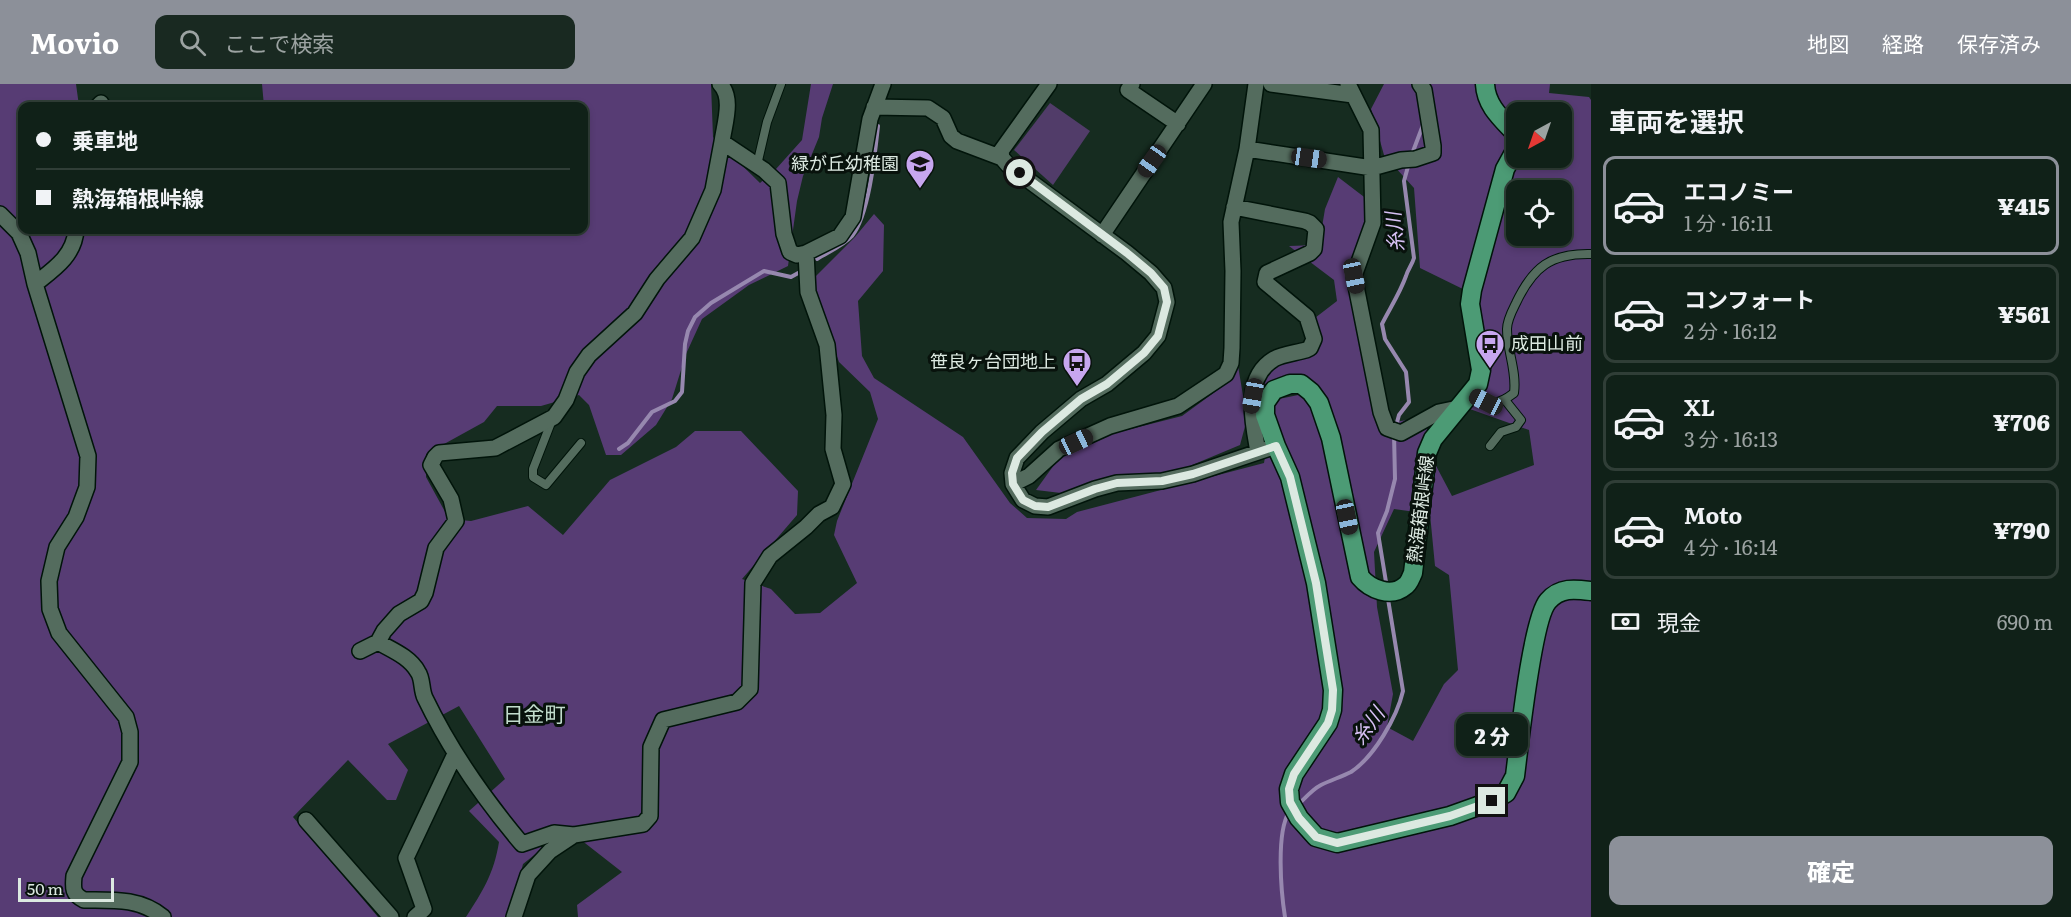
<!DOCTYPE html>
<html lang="ja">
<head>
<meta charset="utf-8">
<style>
  body { margin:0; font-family:Literata,"Noto Sans JP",serif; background:#192921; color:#f1f3f6; height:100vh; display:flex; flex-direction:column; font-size:22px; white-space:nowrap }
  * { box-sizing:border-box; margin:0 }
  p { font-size:20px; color:#9ca3a2 }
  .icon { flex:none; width:33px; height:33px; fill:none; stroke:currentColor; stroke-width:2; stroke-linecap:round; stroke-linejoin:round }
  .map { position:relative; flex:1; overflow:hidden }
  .drawer { display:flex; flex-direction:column; background:#102118; width:480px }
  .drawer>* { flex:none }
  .hud { position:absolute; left:18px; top:18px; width:570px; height:132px; border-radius:12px; box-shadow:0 3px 9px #0003,0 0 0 2px #303e37; display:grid; align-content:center; height:132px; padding:0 18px; background:#102118 }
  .needle { width:39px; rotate:220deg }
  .fabs { position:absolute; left:1506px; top:18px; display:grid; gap:12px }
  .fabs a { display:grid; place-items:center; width:66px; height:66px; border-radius:12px; background:#102118; box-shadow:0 3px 9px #0003,0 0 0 2px #303e37; font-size:30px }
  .scale { position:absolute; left:18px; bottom:15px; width:96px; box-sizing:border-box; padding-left:6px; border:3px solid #dce9e1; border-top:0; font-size:16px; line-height:21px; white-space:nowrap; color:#dce9e1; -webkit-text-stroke:4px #08120c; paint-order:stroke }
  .end { position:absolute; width:27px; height:27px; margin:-14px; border:8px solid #dce9e1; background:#111; box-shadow:0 0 0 3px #111 }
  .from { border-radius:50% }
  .bubble { position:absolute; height:42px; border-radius:12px; background:#102118; box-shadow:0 3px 9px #0003,0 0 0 2px #303e37; font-size:20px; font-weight:800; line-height:42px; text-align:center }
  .car { position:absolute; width:18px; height:36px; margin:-18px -9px; border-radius:8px; box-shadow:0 0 4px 2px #0007; background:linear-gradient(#222 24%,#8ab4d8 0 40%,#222 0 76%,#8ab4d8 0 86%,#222 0) }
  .hud b { display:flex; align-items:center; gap:21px; height:57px; font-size:22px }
  .hud b+b { border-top:2px solid #303e37 }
  .hud i { width:15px; height:15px; background:#f1f3f6 }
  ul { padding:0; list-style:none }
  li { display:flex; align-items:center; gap:18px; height:99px; margin:0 12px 9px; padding:0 6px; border:3px solid #303e37; border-radius:12px }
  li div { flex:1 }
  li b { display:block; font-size:22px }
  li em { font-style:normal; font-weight:800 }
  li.active { border-color:#8c9099 }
  li>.icon { width:54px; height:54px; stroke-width:1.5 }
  h2 { padding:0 18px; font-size:27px; line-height:72px }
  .pay { display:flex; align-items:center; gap:15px; height:66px; padding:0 18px; font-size:22px }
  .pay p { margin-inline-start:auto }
  .cta { display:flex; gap:12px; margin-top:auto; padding:12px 18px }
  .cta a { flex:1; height:69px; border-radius:12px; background:#8c9099; color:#fff; font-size:24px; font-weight:800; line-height:69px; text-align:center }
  header { display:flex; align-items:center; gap:36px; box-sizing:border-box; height:84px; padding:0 30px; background:#8c9099; color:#fff }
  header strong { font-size:28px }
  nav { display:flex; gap:33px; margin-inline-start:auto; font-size:21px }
  .search { width:420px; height:54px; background:#192921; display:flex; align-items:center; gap:15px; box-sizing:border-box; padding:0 21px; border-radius:12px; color:#9ca3a2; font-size:22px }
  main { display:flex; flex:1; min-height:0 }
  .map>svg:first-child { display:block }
</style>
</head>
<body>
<header>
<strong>Movio</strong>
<div class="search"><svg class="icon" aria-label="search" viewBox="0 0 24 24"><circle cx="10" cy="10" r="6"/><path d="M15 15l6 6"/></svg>ここで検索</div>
<nav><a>地図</a><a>経路</a><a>保存済み</a></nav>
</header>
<main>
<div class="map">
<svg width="1591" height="833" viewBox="0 0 1591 833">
  <rect width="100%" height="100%" fill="#162c20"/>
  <path fill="#513c69" d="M 1050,19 L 1090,47 L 1053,101 L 1014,66 Z"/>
  <path fill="#573c74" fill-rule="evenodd" d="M 0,0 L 76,0 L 79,22 L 22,22 L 22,146 L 584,146 L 584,22 L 264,22 L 262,0 L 711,0 L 713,53 L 760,99 L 776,85 L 802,56 L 811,0 L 833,0 L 822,34 L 819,53 L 803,92 L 797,117 L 788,182 L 749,201 L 702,235 L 686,270 L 672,315 L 656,341 L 621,371 L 606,371 L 589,321 L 579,311 L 541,322 L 497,322 L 484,338 L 426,370 L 426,393 L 449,435 L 471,437 L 528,422 L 563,451 L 610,396 L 676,363 L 695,347 L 741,347 L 798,407 L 797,431 L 742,495 L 771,505 L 795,530 L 820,529 L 857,499 L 834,451 L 837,437 L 878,335 L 870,308 L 839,278 L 817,218 L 813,195 L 855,153 L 874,130 L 884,141 L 883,187 L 858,217 L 862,272 L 874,294 L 963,353 L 1010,419 L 1027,434 L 1066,435 L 1077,428 L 1264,379 L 1274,316 L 1303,310 L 1338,350 L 1318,301 L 1292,293 L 1262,301 L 1272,284 L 1319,257 L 1311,237 L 1337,217 L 1334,196 L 1289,162 L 1319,161 L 1325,125 L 1338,93 L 1372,119 L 1357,225 L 1384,340 L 1429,332 L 1425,361 L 1452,412 L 1534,381 L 1529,346 L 1453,319 L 1484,302 L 1471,209 L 1420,184 L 1414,104 L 1384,71 L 1371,25 L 1384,0 L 1550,0 L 1549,9 L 1589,13 L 1591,16 L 1591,833 L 578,833 L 577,821 L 622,788 L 567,745 L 523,780 L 509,833 L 466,833 C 483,807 494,789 499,758 L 469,727 L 505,695 L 459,622 L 388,660 L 408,686 L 396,716 L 387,716 L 348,676 L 293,733 L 378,833 L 0,833 ZM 1516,28 L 1562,28 L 1562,74 L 1516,74 ZM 1516,106 L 1562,106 L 1562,152 L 1516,152 ZM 1394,425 L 1430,430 L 1435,482 L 1449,491 L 1458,586 L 1444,600 L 1413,657 L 1387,643 L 1393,610 L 1377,523 L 1374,468 Z
    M 1237,276 L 1247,335 L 1240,361 L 1185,384 L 1061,409 L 1036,406 L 1059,374 L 1115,349 L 1182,332 L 1223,302 Z"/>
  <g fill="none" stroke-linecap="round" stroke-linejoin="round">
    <path stroke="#9788af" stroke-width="4" d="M 1412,70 L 1423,41
      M 817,175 C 828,168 843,162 852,152 C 869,131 875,70 878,42
      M 1396,342 L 1399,331 L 1409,318 L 1406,288 L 1385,255 L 1382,240 C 1390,224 1400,209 1406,192 C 1408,185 1412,181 1414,174 L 1404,97 L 1409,79
      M 619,365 L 628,359 L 652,328 L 675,317 L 682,308 L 685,260 L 688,247 L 695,233 L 711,219 L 764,187 L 791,193 L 800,188
      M 1386,498 L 1378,449 L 1387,427 L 1395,395 L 1394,350
      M 1300,719 C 1306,713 1313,705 1321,701 C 1331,696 1341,693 1351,688 C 1374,673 1397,633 1403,607 L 1388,515
      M 1285,833 C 1281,808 1276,749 1289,728"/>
    <g stroke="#01140a" stroke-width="10">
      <path id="lane" d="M 757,81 L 767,38 L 781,0
        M 1471,310 C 1490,320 1496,323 1514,309 C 1517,287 1507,267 1507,245 C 1507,236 1512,227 1516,219 C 1533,183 1551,169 1591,170
        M 552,336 L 533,385 L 533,393 L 546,401 L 581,359
        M 1490,362 L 1501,348 L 1516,343 L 1521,336 L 1505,316"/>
    </g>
    <g stroke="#01140a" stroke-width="18">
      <path id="street" d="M 720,0 C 734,14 724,41 722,58 L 764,86 L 778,99 L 784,150 L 790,168 L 797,171 L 806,169 L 840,152 L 853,133 L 870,35 L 883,0
        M 1049,0 L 1001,67 L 1002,74 L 1008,81 L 1127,169 L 1151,189 L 1164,204 L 1167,218 L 1158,252 L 1144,269 L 1107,300 L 1081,315 L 1042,348 L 1017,374 L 1012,389 L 1013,400 L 1023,416 L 1035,422 L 1048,423 L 1095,405 L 1117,399 L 1162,397 L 1193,390 L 1276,362
        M 1132,0 L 1128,6 L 1178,40
        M 1271,0 L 1353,11
        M 1348,0 L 1371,46 L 1373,139 L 1354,192 L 1381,328 L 1387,344 L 1401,349 L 1439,328 L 1458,324
        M 98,22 L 101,19
        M 874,23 L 928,24 L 943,34 L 951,52 L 957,57 L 1002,74
        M 1247,65 L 1372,84 L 1401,76 L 1415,75 L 1433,69 L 1433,62 L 1424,6 L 1420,0
        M 1234,123 L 1305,137 L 1310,139 L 1316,145 L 1314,165 L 1310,169 L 1267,189 L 1265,198 L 1307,233 L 1314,255 L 1310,264 L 1306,266 C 1296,269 1283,270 1274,275 C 1242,294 1253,339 1258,368
        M 0,130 L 19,149 L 28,169 L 35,200 L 88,372 L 87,403 L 76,433 L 57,463 L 49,497 L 50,525 L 59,549 L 126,633 L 130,648 L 130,678 L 74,792 C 73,804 72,810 84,816 C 113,816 140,814 163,833
        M 1102,151 L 1204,0
        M 35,200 C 54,185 74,172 76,146
        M 1013,400 L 1029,392 L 1059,365 L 1110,342 L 1178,322 L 1226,290 L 1231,279 L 1232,264 L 1233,187 L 1231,138 L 1247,65 L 1256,0
        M 378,558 L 384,547 L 399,530 L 421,517 L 425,509 L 436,464 L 456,437 L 451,415 L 431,381 L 435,373 L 439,369 L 495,364 L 554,333 L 566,316 L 577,288 L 589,271 L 635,229 L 657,195 L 692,154 L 713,106 L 722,58
        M 360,567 L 378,558 C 392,566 410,573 418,588 C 423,595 421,606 425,614 C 451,668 484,715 522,760 L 554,749 L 574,751 L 643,740 L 650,732 L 651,663 L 663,636 L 737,618 L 750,605 L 753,499 L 770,472 L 806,443 L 819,430 L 832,423 L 843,400 L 833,365 L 834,331 L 827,261 L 808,208 L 806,169
        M 306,736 L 391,833
        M 415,833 L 424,825 L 406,774 L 455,670
        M 514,833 L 528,791 L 550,767 L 574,751"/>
    </g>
    <g stroke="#01140a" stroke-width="21">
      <path id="primary" d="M 1485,0 C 1486,22 1502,35 1516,50
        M 1516,65 L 1505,85 L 1472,206 L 1470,220 L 1481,286 L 1478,300 L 1433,355 L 1427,369 L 1413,489 C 1411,493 1409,500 1405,502 C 1391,514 1370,505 1360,493 L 1331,354 L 1319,319 L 1311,308 L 1301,300 L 1290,300 L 1274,306 L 1265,319 L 1265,331 L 1276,362 L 1290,393 L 1316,499 L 1333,606 L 1332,626 L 1328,639 L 1294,690 L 1289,705 L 1290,718 L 1299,734 L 1316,753 L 1337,759 L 1450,732 L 1492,717 L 1506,709 L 1515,692 C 1519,661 1532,535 1548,517 C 1560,503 1575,505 1591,507"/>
    </g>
    <use href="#lane" stroke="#546c5e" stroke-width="8"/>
    <use href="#street" stroke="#546c5e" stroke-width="15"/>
    <use href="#primary" stroke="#4c9b75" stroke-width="18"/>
  </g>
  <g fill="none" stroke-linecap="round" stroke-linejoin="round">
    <path stroke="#dce9e1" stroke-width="8" d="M 1020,89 L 1127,169 L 1151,189 L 1164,204 L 1167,218 L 1158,252 L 1144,269 L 1107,300 L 1081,315 L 1042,348 L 1017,374 L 1012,389 L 1013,400 L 1023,416 L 1035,422 L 1048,423 L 1095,405 L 1117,399 L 1162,397 L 1193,390 L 1276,362 L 1290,393 L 1316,499 L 1333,606 L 1332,626 L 1328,639 L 1294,690 L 1289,705 L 1290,718 L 1299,734 L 1316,753 L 1337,759 L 1450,732 L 1492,717"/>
  </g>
  <defs>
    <g id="school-pin" transform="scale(1.5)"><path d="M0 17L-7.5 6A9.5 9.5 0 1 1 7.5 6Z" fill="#c7a6ef" stroke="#08120c"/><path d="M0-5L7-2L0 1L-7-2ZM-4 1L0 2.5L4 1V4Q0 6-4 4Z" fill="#111"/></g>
    <g id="bus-pin" transform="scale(1.5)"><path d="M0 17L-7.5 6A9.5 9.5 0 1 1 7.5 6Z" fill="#c7a6ef" stroke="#08120c"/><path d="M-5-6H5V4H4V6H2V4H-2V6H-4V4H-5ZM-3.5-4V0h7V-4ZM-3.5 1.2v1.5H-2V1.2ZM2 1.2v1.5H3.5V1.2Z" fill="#111"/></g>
  </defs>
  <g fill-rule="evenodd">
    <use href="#school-pin" x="920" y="80"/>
    <use href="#bus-pin" x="1490" y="260"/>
    <use href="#bus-pin" x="1077" y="278"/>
  </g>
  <g text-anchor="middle" stroke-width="6" stroke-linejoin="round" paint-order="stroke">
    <g font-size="18" fill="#dce9e1" stroke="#08120c" text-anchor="end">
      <text x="899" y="86">緑が丘幼稚園</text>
      <text x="1511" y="266" text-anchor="start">成田山前</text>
      <text x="1056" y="284">笹良ヶ台団地上</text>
    </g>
    <g font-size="18" fill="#dce9e1" stroke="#08120c">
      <text transform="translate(1421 425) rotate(-83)" y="6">熱海箱根峠線</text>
    </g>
    <g font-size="20" font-style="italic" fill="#d7c0f4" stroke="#08120c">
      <text transform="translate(1395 148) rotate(-96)" y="7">糸川</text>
      <text transform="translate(1368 642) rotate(-54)" y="7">糸川</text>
    </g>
    <g font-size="21" fill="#c2ddcd" stroke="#08120c">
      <text x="534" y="638">日金町</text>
    </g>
  </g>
</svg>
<div class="fabs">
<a><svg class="needle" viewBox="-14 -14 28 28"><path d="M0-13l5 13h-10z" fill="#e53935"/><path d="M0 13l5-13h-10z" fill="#9ca3a2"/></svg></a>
<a><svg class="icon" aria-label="locate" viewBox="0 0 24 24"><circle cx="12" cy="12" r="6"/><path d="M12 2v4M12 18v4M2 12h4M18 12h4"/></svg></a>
</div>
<div class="scale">50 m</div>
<i class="end from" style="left:1020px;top:89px"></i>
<i class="end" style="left:1492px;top:717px"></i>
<div class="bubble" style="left:1456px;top:630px;width:72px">2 分</div>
<i class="car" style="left:1309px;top:74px;rotate:98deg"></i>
<i class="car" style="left:1152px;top:77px;rotate:215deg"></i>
<i class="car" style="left:1354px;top:192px;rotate:168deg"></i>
<i class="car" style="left:1253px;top:312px;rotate:190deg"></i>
<i class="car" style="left:1486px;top:318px;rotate:297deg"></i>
<i class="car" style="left:1076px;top:358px;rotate:65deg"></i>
<i class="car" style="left:1347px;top:433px;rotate:168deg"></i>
<div class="hud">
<b><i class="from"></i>乗車地</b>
<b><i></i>熱海箱根峠線</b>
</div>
</div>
<section class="drawer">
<h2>車両を選択</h2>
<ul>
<li class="active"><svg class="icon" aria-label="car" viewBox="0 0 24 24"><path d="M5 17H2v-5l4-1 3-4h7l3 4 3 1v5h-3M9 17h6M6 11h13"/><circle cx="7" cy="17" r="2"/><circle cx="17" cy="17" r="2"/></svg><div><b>エコノミー</b><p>1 分 · 16:11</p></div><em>¥415</em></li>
<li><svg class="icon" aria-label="car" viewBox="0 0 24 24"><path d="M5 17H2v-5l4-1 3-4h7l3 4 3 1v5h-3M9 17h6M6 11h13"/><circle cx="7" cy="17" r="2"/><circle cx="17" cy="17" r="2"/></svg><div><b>コンフォート</b><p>2 分 · 16:12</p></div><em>¥561</em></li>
<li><svg class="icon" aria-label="car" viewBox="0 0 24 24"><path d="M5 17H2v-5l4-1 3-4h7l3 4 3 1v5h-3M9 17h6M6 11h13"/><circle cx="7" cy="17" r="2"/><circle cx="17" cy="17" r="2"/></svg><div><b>XL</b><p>3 分 · 16:13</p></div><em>¥706</em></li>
<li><svg class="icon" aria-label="car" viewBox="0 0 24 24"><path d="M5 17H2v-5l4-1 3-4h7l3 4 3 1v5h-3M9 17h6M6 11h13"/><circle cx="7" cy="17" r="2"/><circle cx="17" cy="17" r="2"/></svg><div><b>Moto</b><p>4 分 · 16:14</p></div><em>¥790</em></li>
</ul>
<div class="pay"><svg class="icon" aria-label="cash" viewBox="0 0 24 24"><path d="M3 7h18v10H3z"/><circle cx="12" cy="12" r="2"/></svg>現金<p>690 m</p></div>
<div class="cta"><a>確定</a></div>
</section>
</main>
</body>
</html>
